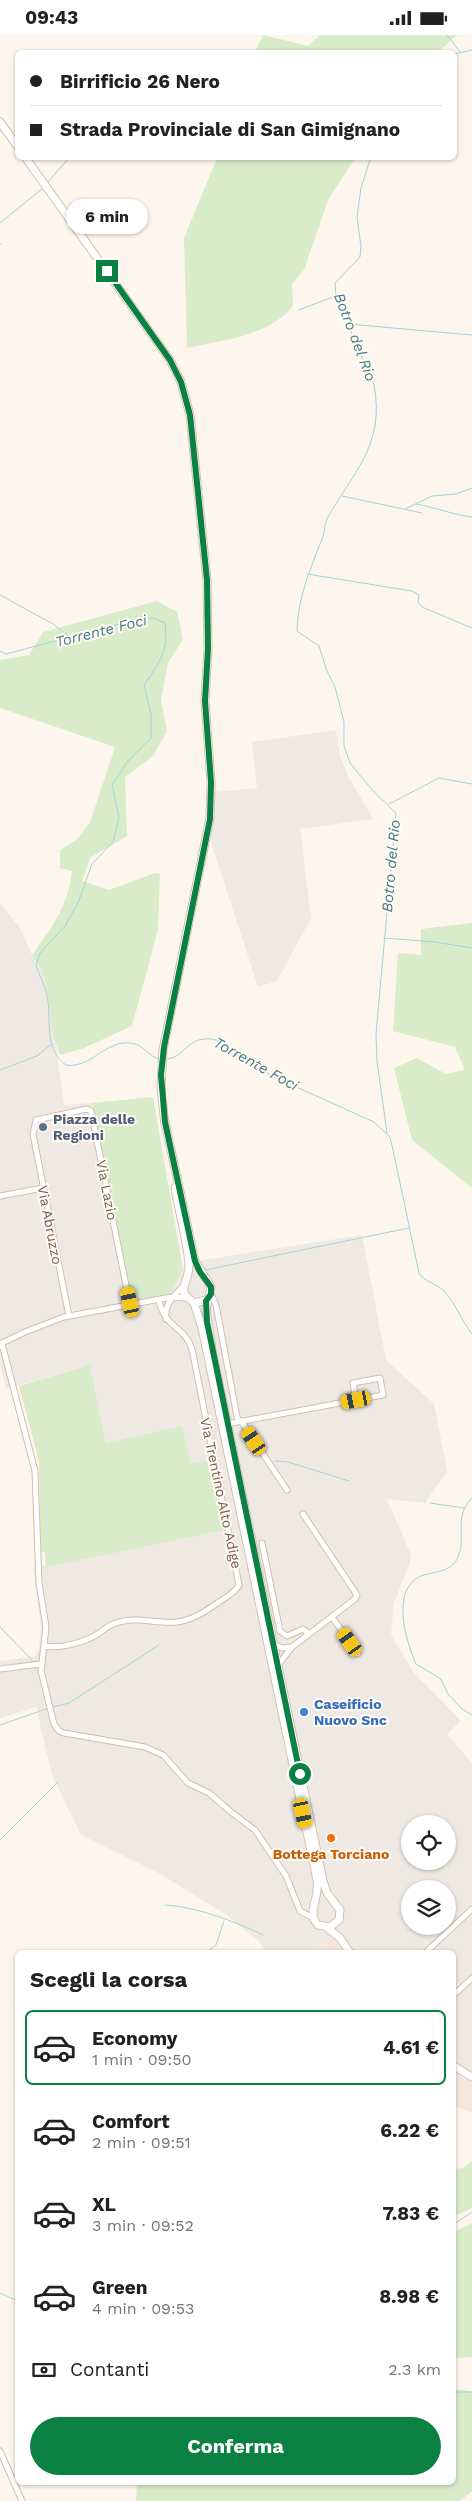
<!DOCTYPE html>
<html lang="it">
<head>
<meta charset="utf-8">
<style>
  body { margin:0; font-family:"Work Sans",sans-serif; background:#f2f2f2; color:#202124; height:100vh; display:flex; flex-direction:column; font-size:19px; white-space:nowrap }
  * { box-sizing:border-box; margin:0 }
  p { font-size:16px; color:#757577 }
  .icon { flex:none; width:28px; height:28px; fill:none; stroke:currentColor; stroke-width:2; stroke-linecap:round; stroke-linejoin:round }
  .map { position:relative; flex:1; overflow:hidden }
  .drawer { position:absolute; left:15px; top:1915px; width:441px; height:535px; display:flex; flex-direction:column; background:#fff; border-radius:8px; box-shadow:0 1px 4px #0004 }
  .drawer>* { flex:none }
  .guide { position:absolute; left:15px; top:15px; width:442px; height:110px; border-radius:8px; box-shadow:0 1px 4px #0004; display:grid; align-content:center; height:110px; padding:0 15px; background:#fff }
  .fabs { position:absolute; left:401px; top:1780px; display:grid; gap:10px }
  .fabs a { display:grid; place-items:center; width:55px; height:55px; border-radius:50%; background:#fff; box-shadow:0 1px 4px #0004; font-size:25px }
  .end { position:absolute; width:22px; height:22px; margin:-11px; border:6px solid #0b8043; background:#fff; box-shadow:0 0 0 2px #fff }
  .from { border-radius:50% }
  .bubble { position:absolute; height:35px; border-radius:18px; background:#fff; box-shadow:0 1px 4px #0004; font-size:16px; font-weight:700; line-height:35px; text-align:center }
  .car { position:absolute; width:15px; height:30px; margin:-15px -8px; border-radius:6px; box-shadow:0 0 4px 1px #0007; background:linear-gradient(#f5c518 24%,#345 0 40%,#f5c518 0 76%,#345 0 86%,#f5c518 0) }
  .guide b { display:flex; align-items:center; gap:18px; height:48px; font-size:19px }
  .guide b+b { border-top:1px solid #e0e0e0 }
  .guide i { width:12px; height:12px; background:#202124 }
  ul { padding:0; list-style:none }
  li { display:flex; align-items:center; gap:15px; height:75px; margin:0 10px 8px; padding:0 5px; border:2px solid transparent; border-radius:8px }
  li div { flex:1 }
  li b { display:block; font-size:19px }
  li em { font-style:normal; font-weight:700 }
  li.active { border-color:#0b8043 }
  li>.icon { width:45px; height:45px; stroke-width:1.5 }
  h2 { padding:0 15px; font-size:22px; line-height:60px }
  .pay { display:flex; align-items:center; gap:12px; height:55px; padding:0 15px; font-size:19px }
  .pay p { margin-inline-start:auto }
  .cta { display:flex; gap:10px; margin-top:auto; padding:10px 15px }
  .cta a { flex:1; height:58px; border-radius:30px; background:#0b8043; color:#fff; font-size:20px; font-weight:700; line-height:58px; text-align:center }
  .status { display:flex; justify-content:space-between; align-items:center; height:35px; padding:0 25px; background:#fff; direction:ltr }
  .status svg { height:14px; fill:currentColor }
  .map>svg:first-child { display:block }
</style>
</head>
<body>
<div class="status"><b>09:43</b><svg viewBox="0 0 49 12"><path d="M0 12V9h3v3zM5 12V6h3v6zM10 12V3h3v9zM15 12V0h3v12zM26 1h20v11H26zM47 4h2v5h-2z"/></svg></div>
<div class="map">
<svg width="472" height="2466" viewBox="0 0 472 2466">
  <rect width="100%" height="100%" fill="#fdf6ec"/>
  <path fill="#f5e8da" d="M 333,1903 L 341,1908 L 347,1918 L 314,1918 Z
    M 454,2039 L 472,2048 L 472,2078 L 454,2071 Z"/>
  <path fill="#efe9e4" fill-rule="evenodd" d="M 336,695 L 340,721 L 348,741 L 373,784 L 300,794 L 311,883 L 277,946 L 258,952 L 210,804 L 215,757 L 257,753 L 252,707 Z
    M 0,868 L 20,893 L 32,920 L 40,931 L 50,964 L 64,1070 L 92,1068 L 132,1264 L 172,1258 L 182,1238 L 184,1228 L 362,1200 L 386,1325 L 434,1369 L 447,1436 L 425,1468 L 387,1464 L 412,1522 L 394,1568 L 391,1600 L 414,1638 L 461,1686 L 447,1699 L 472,1728 L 472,2048 L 454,2039 L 454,1918 L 347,1917 L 341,1908 L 333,1903 L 314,1917 L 266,1917 L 259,1907 L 228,1881 L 157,1837 L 81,1800 L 52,1740 L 36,1672 L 0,1683 L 0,1626 L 36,1621 L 39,1612 L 41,1593 L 33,1533 L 224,1495 L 209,1425 L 191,1429 L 106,1408 L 90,1330 L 6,1354 L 0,1329 ZM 410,1789 L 448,1789 L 448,1826 L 410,1826 ZM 410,1854 L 448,1854 L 448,1891 L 410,1891 Z"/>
  <path fill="#d8ecc9" d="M 263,0 L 308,11 L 320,0 L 457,0 L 438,17 L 255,17 Z
    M 217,123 L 355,123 L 328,165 L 304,235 L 292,249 L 293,271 C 271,300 221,306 187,313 L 184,203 Z
    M 157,566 L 177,577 L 183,604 L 168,628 L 161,665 L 167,696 L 153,721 L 125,742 L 127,801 L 90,823 L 82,846 L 109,855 L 155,838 L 160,839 L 158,895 L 132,991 L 84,1013 L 60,1020 C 46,988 55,949 32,920 C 51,894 69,869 72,836 L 60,833 L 60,815 L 76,805 L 90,788 L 115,712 L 0,673 L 0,625 L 29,620 L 43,597 Z
    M 472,888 L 472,1153 L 412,1105 L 394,1033 L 417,1023 L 446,1039 L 465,1035 L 455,1012 L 393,996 L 398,918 L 421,920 L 421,894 Z
    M 153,1062 L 183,1234 L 172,1258 L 134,1265 L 132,1264 L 92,1068 Z
    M 90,1330 L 106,1408 L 182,1391 L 191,1429 L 209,1425 L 224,1495 L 46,1532 L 45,1517 L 41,1517 L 39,1426 L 19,1351 Z
    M 472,2126 L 472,2173 L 454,2181 L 454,2134 L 463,2133 Z
    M 472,2188 L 472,2322 L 454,2323 L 454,2197 Z
    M 454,2354 L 472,2356 L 472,2456 L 460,2466 L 136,2466 L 137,2448 L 454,2448 Z"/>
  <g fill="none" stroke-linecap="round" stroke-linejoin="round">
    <path stroke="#a5d3da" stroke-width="1" d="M 447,0 L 460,17
      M 455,19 L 472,15
      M 371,122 L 361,153 L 357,182 L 361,212 L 360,222 L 335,248 L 336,262 L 374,350 C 385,409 355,435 328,482 C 324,488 325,497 322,504 C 310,535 298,562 297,596 L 319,611 L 327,636 L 335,652 L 344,687 L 344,711 L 350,728 L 373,756 L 396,778 L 376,999 L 377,1026 L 387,1098
      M 47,148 L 70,122
      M 0,188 L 43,153
      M 0,210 L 1,209
      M 299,275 L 335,261
      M 348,289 L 472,300
      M 342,461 L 422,478
      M 416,469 C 435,472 453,480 472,482
      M 405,474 L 432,461 L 456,459 L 472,453
      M 307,539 L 412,556 L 419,560 L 418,567 L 422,572 L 472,593
      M 0,560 L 53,589 L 70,602
      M 0,616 L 6,619 L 123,588 L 153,583 L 165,588 C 169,616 159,628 144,650 L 151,679 L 151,703 L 128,726 L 112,750 L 119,782 L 113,807 L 92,829 L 78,868 L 65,891 L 40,918 L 36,930 C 39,940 45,950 47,960 C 52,984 43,1014 66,1030 C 90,1034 106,1005 130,1008 C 144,1009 148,1022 160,1024
      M 389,769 L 439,743 L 472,749
      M 384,903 L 435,907 L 472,913
      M 164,1024 C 186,1025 186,998 216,1005 L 272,1041 L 374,1087 L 390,1102 L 393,1115 L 419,1238 C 424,1247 436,1248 444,1256 C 456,1269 461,1285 472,1299
      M 0,1035 L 37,1021 L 50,1010
      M 205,1235 L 409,1193
      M 275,1426 L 288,1427 L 349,1446
      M 472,1463 C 452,1483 468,1501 457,1524 C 450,1538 434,1536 421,1541 C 390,1555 406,1606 416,1629 L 441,1644 L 448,1659 L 462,1674 L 472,1680
      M 430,1468 L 464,1473
      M 0,1592 L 33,1626
      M 53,1672 L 69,1668 L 159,1610
      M 0,1690 L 49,1673
      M 0,1805 L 57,1748
      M 165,1870 C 197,1872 234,1886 263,1900
      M 205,1918 L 216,1910 L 224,1886
      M 454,2189 L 472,2177
      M 0,2258 L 18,2266
      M 454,2357 L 472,2357"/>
    <g stroke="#d1beb0" stroke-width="7">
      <path id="minor" d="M 0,1161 L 43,1153
        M 211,1259 L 216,1270 L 238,1387
        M 69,1281 L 33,1099 L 36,1085 L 87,1074 L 91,1076 L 130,1270
        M 166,1284 C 164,1267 174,1262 184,1250
        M 0,1309 L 25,1297 L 64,1282 L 171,1262 L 186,1263
        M 0,1311 L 2,1309 L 35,1436 L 39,1548 L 46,1592 L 41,1636 L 54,1689 L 59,1696 L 64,1698 L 145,1712 L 163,1720 L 188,1748 L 209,1758 L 231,1777 L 255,1795 L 286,1841 L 300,1876 L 313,1883
        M 241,1386 L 287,1455
        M 227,1389 L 383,1360 L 380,1343 L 353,1348 L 356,1365
        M 262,1508 L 280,1596 L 287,1601 L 303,1594 L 309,1599
        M 332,1582 L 358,1619
        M 273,1609 L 282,1613 L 291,1612
        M 44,1611 C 60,1614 82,1608 96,1600 C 103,1596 108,1590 116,1588 C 137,1581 156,1589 177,1587 C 193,1585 206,1576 219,1567 C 226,1562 235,1558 239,1550 L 192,1314 C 185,1291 164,1293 159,1265
        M 278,1630 L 292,1612 L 355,1564 L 357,1560 L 303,1479
        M 0,1634 L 41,1629
        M 425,1918 L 472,1874
        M 456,1958 L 472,1943
        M 0,2416 L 22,2466"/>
    </g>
    <g stroke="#d6c0b0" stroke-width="9">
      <path id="secondary" d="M 0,87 L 18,112
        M 25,122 L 170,325 L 181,347 L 190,380 L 207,545 L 208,613 L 205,666 L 211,747 L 210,783 L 163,1015 L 161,1053 L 165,1090
        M 165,1087 L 195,1226 L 211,1252 L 206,1274 L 212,1315 L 323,1846 L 327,1858 L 340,1875 L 339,1885 L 330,1892 L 318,1890 C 306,1878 320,1863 317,1845 L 202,1293 L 194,1268
        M 175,1153 C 179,1178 187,1204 189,1229 C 190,1241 182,1249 184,1259 L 194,1268 L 206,1265
        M 326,1892 L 340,1903 L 350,1918
        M 454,2031 L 472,2042"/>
    </g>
    <use href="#minor" stroke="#fff" stroke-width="5"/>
    <use href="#secondary" stroke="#fff" stroke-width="7"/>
  </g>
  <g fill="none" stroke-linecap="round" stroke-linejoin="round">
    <path stroke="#0b8043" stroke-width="6" d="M 107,236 L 170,325 L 181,347 L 190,380 L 207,545 L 208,613 L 205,666 L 211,747 L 210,784 L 164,1012 L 161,1040 L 165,1087 L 195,1226 L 200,1237 L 211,1252 L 211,1259 L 206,1266 L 207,1287 L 300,1739"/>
  </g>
  <circle fill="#5c6f8a" stroke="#fffaf3" stroke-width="2" cx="43" cy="1092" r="5"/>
  <circle fill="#3f7fe0" stroke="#fffaf3" stroke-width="2" cx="304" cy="1677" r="5"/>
  <circle fill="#e8710a" stroke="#fffaf3" stroke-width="2" cx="331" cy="1803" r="5"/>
  <g text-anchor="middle" stroke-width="4" stroke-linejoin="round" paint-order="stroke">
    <g font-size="14" font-weight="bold" fill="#4e5e75" stroke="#fffaf3" text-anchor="start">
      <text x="53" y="1089">Piazza delle<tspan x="53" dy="16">Regioni</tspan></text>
    </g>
    <g font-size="14" fill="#7a5c4d" stroke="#fffaf3">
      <text transform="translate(107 1155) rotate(79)" y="5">Via Lazio</text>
      <text transform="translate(50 1190) rotate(79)" y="5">Via Abruzzo</text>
      <text transform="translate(221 1458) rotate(78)" y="5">Via Trentino Alto Adige</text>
    </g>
    <g font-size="14" font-weight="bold" fill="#366cbe" stroke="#fffaf3" text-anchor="start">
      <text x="314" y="1674">Caseificio<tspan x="314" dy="16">Nuovo Snc</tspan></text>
    </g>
    <g font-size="14" font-weight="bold" fill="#c56008" stroke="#fffaf3">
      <text x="331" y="1824">Bottega Torciano</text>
    </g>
    <g font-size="15" font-style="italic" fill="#437c86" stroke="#fffaf3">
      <text transform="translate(355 302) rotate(69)" y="5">Botro del Rio</text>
      <text transform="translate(101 596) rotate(-14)" y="5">Torrente Foci</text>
      <text transform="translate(391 831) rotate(-85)" y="5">Botro del Rio</text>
      <text transform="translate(256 1029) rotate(29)" y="5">Torrente Foci</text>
    </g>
  </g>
</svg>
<div class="fabs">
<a><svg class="icon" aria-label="locate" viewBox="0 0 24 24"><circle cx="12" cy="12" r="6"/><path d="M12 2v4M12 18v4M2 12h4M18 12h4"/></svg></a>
<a><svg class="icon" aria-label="layers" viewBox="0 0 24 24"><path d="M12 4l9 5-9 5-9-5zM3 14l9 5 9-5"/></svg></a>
</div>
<i class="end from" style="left:300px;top:1739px"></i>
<i class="end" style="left:107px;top:236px"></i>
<div class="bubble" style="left:66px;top:164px;width:82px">6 min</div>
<i class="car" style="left:130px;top:1267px;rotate:348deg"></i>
<i class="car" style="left:356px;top:1365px;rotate:259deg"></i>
<i class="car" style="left:254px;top:1406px;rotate:326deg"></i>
<i class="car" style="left:350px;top:1607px;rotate:325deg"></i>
<i class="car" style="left:303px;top:1778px;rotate:168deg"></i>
<div class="guide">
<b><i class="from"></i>Birrificio 26 Nero</b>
<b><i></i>Strada Provinciale di San Gimignano</b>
</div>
<section class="drawer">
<h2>Scegli la corsa</h2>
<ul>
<li class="active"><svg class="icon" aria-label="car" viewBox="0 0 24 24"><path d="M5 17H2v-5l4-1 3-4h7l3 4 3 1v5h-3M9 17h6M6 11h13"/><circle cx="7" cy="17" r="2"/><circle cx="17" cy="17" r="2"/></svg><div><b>Economy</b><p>1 min · 09:50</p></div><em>4.61 €</em></li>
<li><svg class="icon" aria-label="car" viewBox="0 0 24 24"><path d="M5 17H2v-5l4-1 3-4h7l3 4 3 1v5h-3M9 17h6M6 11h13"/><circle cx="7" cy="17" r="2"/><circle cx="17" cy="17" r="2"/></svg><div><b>Comfort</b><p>2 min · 09:51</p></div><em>6.22 €</em></li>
<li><svg class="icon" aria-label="car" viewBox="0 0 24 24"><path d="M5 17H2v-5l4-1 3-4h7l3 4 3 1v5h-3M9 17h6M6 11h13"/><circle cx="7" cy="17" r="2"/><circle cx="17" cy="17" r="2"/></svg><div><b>XL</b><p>3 min · 09:52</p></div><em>7.83 €</em></li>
<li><svg class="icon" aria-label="car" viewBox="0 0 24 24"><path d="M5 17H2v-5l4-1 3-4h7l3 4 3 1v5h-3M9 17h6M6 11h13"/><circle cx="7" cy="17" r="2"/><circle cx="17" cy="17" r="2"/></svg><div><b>Green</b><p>4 min · 09:53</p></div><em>8.98 €</em></li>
</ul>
<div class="pay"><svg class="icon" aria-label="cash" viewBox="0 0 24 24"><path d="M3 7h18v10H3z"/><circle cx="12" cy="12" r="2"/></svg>Contanti<p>2.3 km</p></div>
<div class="cta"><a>Conferma</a></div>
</section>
</div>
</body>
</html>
